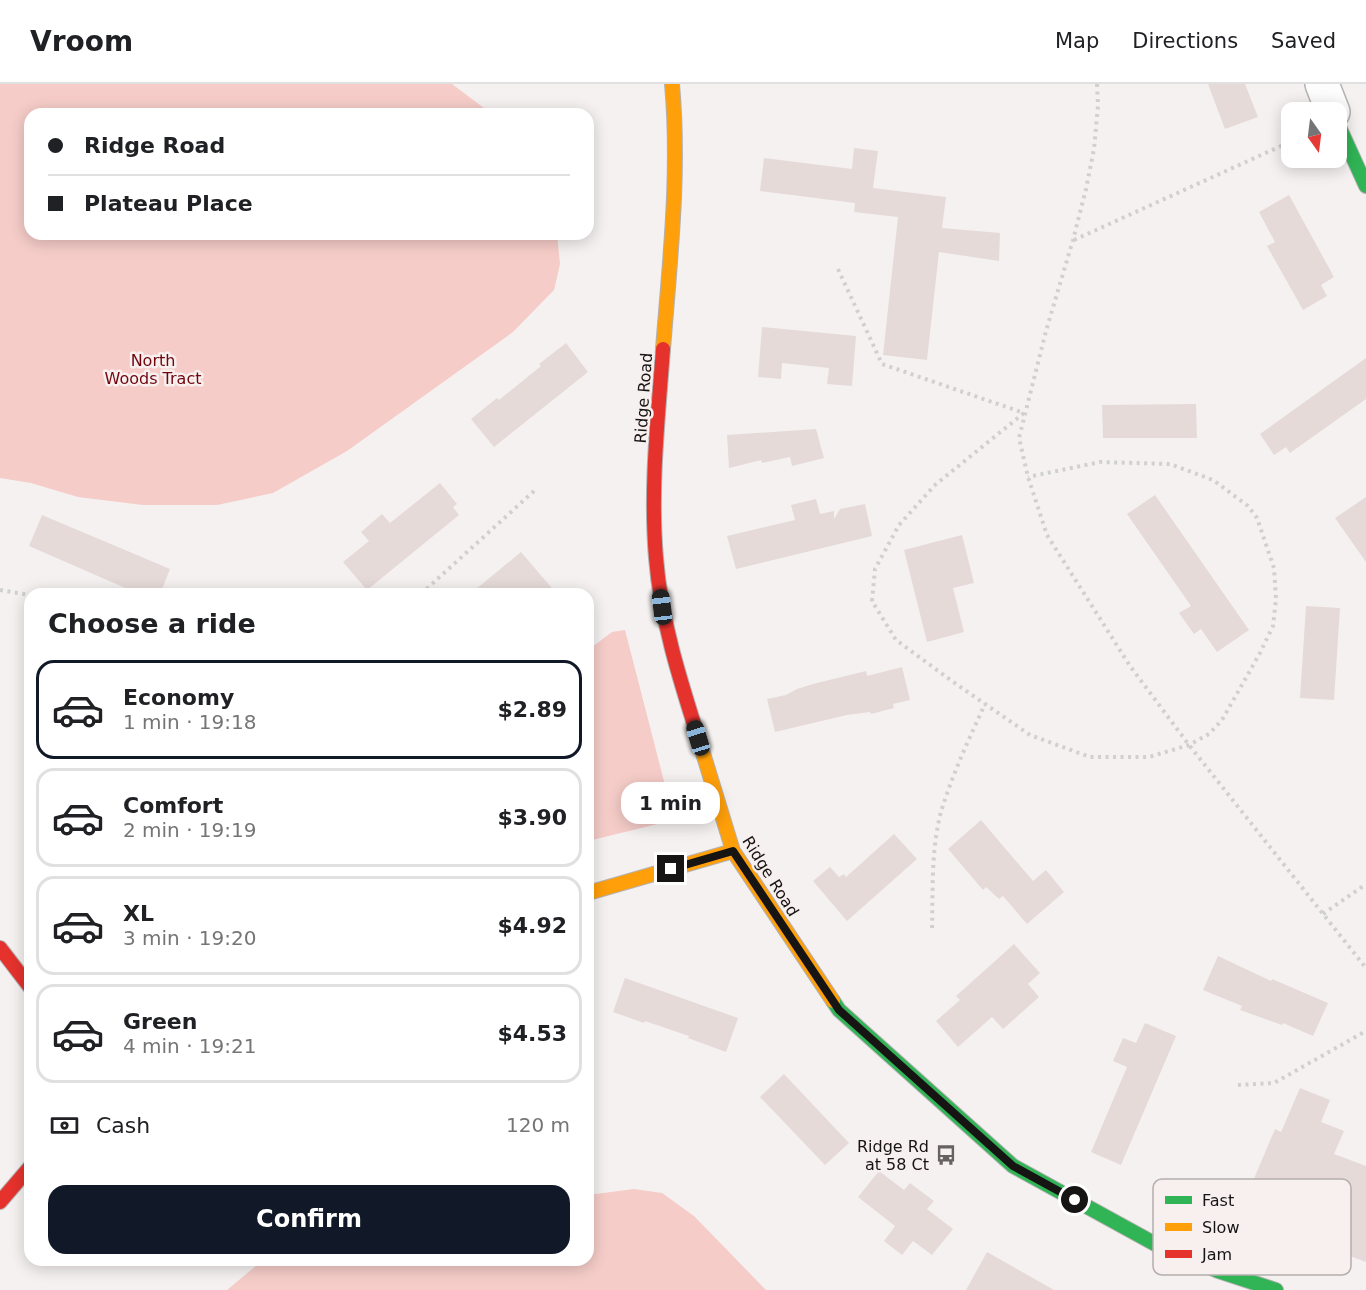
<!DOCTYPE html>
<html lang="en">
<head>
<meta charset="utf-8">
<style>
  body { margin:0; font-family:"DejaVu Sans",sans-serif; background:#f2f2f2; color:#202124; height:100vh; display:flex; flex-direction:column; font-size:22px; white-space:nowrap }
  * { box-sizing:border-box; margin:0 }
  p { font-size:20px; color:#757577 }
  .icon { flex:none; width:33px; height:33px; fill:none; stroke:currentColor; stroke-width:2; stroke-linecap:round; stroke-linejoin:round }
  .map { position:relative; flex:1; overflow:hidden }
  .side { position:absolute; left:24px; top:504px; width:570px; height:678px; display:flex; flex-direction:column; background:#fff; border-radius:18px; box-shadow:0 3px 15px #0003 }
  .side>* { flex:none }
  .guide { position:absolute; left:24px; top:24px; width:570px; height:132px; border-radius:18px; box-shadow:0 3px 15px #0003; display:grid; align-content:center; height:132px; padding:0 24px; background:#fff }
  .needle { width:39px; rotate:166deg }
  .fabs { position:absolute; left:1281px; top:18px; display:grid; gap:12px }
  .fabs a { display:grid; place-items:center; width:66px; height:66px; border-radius:12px; background:#fff; box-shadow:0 3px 15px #0003; font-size:30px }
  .end { position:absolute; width:27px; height:27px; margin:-14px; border:8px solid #171514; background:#fff; box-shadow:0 0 0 3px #fff }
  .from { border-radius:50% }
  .bubble { position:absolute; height:42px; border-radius:18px; background:#fff; box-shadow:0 3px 15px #0003; font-size:20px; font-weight:700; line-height:42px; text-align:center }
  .car { position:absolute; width:18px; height:36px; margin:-18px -9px; border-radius:8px; box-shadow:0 0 4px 2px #0007; background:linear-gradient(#222 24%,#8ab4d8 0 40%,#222 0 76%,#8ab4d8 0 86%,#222 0) }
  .guide b { display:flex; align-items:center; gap:21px; height:57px; font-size:22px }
  .guide b+b { border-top:2px solid #e0e0e0 }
  .guide i { width:15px; height:15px; background:#202124 }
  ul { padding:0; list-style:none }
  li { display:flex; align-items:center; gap:18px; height:99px; margin:0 12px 9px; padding:0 12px; border:3px solid #e0e0e0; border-radius:18px }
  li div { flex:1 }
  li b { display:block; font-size:22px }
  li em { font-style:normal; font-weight:700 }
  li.current { border-color:#111827 }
  li>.icon { width:54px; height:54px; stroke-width:1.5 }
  h2 { padding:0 24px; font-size:27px; line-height:72px }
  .pay { display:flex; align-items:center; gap:15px; height:66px; padding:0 24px; font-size:22px }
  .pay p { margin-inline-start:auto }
  .button { display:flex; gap:12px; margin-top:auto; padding:12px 24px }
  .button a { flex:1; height:69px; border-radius:18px; background:#111827; color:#fff; font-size:24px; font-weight:700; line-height:69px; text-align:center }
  header { display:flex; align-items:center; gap:36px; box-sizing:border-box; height:84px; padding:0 30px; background:#fff; border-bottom:2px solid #e0e0e0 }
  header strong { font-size:28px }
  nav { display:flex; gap:33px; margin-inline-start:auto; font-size:21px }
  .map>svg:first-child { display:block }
</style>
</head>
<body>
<header>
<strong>Vroom</strong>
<nav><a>Map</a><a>Directions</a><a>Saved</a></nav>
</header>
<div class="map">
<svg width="1366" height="1206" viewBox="0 0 1366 1206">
  <rect width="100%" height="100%" fill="#f5f1f1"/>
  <path fill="#f5ccc8" d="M 0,0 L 452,0 L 492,30 L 30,30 L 30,150 L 557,150 L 560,180 L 554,206 L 513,248 L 347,367 L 273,409 L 217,421 L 143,421 L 78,413 L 31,399 L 0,394 Z
    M 625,546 L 674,736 L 588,757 L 588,566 L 612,548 Z
    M 634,1105 L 662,1109 L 694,1132 L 766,1206 L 227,1206 L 263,1176 L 588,1176 L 588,1111 Z"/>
  <path fill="#e5dad8" d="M 1208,0 L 1245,0 L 1258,33 L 1225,45 Z
    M 854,64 L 878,67 L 873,104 L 946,113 L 942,144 L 1000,149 L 999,177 L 939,168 L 927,276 L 883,271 L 898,133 L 854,128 L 855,119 L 760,107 L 764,74 L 852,85 Z
    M 1289,111 L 1334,193 L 1321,201 L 1327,212 L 1303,226 L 1267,162 L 1275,158 L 1259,128 Z
    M 762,243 L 856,252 L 852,302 L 827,300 L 829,284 L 782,279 L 781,295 L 758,293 Z
    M 566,259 L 588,288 L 494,363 L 471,335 L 497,314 L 499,316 L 541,282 L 539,280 Z
    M 1366,274 L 1366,315 L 1290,369 L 1286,363 L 1274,371 L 1260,350 Z
    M 1196,320 L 1197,354 L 1103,354 L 1102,321 Z
    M 816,345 L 824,374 L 792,382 L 790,373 L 762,379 L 761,376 L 729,384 L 727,351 Z
    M 440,399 L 457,420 L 453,423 L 459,431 L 367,506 L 343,478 L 369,457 L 361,448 L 382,430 L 390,439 Z
    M 1155,411 L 1249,546 L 1217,568 L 1201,545 L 1194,550 L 1179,529 L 1191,522 L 1127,430 Z
    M 1366,413 L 1366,478 L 1335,434 Z
    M 816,415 L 820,430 L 834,427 L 834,435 L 840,425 L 865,420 L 872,452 L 736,485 L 727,452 L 795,436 L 791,421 Z
    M 42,431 L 170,485 L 160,510 L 139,510 L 29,462 Z
    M 962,451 L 974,499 L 953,504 L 964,548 L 927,558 L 904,466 Z
    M 521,468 L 557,510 L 470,510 Z
    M 1306,522 L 1340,524 L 1334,616 L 1300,614 Z
    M 902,583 L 910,616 L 893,620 L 894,624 L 871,630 L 870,628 L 847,631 L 775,648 L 767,615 L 786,611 L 797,605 L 813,600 L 866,587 L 867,592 Z
    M 981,736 L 1033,797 L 1046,786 L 1064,808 L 1027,840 L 1003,812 L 999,815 L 986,803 L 983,806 L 948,765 Z
    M 894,750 L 917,775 L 847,837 L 813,797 L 830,783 L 839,793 L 844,790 L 846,793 Z
    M 1014,860 L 1040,889 L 1028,900 L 1039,913 L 1003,945 L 992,933 L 958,963 L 936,937 L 960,916 L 956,912 Z
    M 1218,872 L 1271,897 L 1272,895 L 1328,919 L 1313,952 L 1283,939 L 1282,941 L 1240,926 L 1242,922 L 1203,906 Z
    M 625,894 L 738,934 L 726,968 L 688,954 L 689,952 L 645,937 L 644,939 L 613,928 Z
    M 1145,939 L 1176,952 L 1121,1081 L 1091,1068 L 1127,983 L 1113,977 L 1123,954 L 1136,959 Z
    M 784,990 L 849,1059 L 825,1081 L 760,1013 Z
    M 1300,1004 L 1330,1016 L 1321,1038 L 1344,1047 L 1334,1070 L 1366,1082 L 1366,1178 L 1325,1163 L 1332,1144 L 1286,1125 L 1277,1146 L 1239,1130 L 1275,1045 L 1281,1048 Z
    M 879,1087 L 904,1106 L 910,1099 L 934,1117 L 927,1125 L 953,1145 L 932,1171 L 913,1157 L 902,1171 L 884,1157 L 895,1142 L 858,1113 Z
    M 987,1168 L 1054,1206 L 966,1206 Z"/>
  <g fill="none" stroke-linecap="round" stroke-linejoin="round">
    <g stroke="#b4b1b1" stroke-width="36">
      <path id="street" d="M 1322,0 L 1333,28"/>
    </g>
    <g stroke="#b4b1b1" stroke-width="16">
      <path id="fast" d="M 1336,36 L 1366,102
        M 833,917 L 839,926 L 1013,1082 L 1157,1161 L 1218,1187 L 1276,1206"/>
    </g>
    <g stroke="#b4b1b1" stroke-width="16">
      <path id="slow" d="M 663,265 C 670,176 680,88 672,0
        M 699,656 L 733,767 L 833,917
        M 588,809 L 733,767"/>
    </g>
    <g stroke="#b4b1b1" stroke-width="16">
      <path id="jam" d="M 663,265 C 658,334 650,404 656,474 C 661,537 680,596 699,656
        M 0,864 L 30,903
        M 0,1118 L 30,1083"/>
    </g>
    <path stroke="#d0d0d0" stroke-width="4" stroke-dasharray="3 4.5" stroke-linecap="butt" d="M 1097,0 L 1098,22 L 1094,65 L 1086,105 L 1073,156 L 1046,247 L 1019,354 L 1028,393 L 1047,451 L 1130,582 L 1189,661 L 1366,884
      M 1074,156 L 1292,57
      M 838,185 L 882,280 L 1024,329 L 935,401 L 899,441 L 875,485 L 872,517 L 896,556 L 956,600 L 1030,651 L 1090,673 L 1149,673 L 1189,661 L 1209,650 L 1222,636 L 1260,569 L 1273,542 L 1276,515 L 1274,484 L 1257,434 L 1248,422 L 1213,396 L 1170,380 L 1100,378 L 1028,393
      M 0,506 L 30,511
      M 421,510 L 534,407
      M 1323,830 L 1366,800
      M 932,844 C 933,806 931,765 941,728 C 952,691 969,655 985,620
      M 1238,1001 L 1274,999 L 1366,947"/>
    <use href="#street" stroke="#fefdfd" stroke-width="33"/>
    <use href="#fast" stroke="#30b455" stroke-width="14"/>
    <use href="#slow" stroke="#ff9f0a" stroke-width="14"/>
    <use href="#jam" stroke="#e5322d" stroke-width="14"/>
  </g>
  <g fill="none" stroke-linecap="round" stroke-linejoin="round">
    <path stroke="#171514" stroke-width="8" d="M 671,785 L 733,767 L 839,926 L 1013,1082 L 1075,1116"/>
  </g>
  <defs>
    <g id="bus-bare" transform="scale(1.62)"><path d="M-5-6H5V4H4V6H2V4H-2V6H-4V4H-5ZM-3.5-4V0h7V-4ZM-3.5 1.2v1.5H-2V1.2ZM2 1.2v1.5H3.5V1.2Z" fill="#656261" stroke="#f7f0ef" stroke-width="2.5" paint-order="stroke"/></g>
  </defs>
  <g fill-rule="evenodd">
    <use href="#bus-bare" x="946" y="1071"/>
  </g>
  <g text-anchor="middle" stroke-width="5" stroke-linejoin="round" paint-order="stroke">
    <g font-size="16" fill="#71060e" stroke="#f7f0ef">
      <text x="153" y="282">North<tspan x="153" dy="18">Woods Tract</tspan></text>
    </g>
    <g font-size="16" fill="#171514" stroke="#f7f0ef">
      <text transform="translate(643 314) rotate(-86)" y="6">Ridge Road</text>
      <text transform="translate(771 792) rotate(58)" y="6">Ridge Road</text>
    </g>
    <g font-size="16" fill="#171514" stroke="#f7f0ef" text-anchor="end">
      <text x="929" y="1068">Ridge Rd<tspan x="929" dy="18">at 58 Ct</tspan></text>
    </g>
  </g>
  <rect x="1153" y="1095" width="198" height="96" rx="9" fill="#f7f0ef" stroke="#b4aead" stroke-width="1.5"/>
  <rect x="1165" y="1112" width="27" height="8" fill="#30b455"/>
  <rect x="1165" y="1139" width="27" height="8" fill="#ff9f0a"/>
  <rect x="1165" y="1166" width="27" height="8" fill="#e5322d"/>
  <g font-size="16" fill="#171514">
    <text x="1202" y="1122">Fast</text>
    <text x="1202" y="1149">Slow</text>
    <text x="1202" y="1176">Jam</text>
  </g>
</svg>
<div class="fabs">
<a><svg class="needle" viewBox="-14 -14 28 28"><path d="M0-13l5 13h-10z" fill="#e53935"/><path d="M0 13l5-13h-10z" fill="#757577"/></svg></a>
</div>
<i class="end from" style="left:1075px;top:1116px"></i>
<i class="end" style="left:671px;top:785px"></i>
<div class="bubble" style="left:621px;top:698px;width:99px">1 min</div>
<i class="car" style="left:662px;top:523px;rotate:353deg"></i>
<i class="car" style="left:698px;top:654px;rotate:343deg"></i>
<div class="guide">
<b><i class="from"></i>Ridge Road</b>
<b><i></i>Plateau Place</b>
</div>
<section class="side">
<h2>Choose a ride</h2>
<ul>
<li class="current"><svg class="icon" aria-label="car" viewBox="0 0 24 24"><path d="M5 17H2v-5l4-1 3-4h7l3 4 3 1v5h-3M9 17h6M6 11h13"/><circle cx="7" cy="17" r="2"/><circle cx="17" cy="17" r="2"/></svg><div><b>Economy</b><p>1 min · 19:18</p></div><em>$2.89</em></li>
<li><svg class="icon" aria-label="car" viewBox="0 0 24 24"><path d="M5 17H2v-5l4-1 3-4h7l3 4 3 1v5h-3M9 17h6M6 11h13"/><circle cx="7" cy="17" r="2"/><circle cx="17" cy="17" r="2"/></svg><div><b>Comfort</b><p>2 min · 19:19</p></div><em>$3.90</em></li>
<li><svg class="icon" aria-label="car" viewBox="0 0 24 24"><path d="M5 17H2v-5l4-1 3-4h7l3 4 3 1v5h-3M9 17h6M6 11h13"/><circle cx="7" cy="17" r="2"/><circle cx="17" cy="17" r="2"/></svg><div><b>XL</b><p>3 min · 19:20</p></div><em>$4.92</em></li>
<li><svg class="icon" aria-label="car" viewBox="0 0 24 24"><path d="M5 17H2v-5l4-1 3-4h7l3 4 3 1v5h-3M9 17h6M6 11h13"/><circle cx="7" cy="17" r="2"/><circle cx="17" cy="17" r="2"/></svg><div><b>Green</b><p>4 min · 19:21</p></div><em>$4.53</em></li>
</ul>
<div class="pay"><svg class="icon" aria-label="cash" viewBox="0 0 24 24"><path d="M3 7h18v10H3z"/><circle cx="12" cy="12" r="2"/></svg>Cash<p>120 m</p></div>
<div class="button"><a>Confirm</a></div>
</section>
</div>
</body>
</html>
